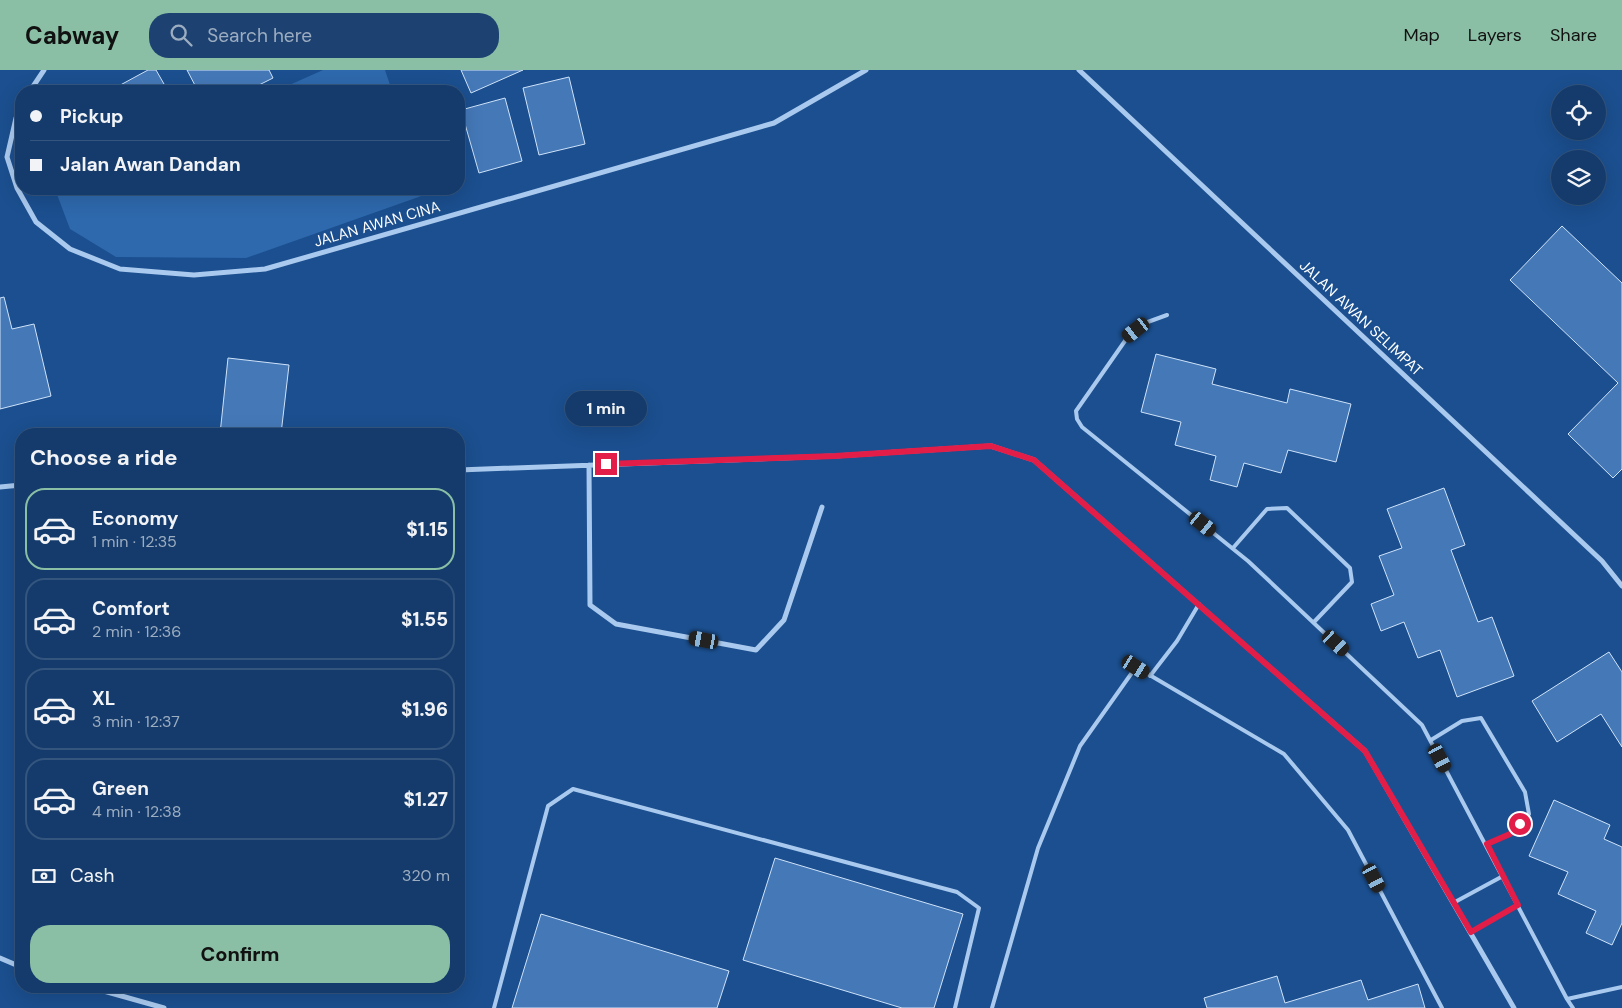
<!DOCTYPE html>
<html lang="en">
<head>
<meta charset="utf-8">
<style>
  body { margin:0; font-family:"DM Sans",sans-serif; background:#1d4271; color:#f1f3f6; height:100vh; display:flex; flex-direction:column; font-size:19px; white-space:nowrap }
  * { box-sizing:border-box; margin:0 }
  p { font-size:16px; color:#9dadc1 }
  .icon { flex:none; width:28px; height:28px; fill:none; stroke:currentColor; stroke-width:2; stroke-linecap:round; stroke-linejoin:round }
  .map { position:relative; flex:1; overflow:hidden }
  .side { position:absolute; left:15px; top:358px; width:450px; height:565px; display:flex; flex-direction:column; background:#143b6b; border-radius:20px; box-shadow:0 5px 20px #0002,0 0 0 1px #33557e }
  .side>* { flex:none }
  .hud { position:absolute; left:15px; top:15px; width:450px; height:110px; border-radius:20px; box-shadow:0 5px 20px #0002,0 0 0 1px #33557e; display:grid; align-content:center; height:110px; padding:0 15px; background:#143b6b }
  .controls { position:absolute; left:1551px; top:15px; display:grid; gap:10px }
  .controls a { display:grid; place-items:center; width:55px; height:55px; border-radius:50%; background:#143b6b; box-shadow:0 5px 20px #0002,0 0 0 1px #33557e; font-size:25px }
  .end { position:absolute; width:22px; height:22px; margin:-11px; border:6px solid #e11d48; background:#fff; box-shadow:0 0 0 2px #fff }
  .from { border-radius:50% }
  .bubble { position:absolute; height:35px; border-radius:18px; background:#143b6b; box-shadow:0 5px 20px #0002,0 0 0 1px #33557e; font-size:16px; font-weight:800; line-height:35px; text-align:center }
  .car { position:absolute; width:15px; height:30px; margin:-15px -8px; border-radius:6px; box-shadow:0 0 4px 1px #0007; background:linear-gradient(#222 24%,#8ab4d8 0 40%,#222 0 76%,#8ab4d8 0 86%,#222 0) }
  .hud b { display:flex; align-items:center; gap:18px; height:48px; font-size:19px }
  .hud b+b { border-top:1px solid #33557e }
  .hud i { width:12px; height:12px; background:#f1f3f6 }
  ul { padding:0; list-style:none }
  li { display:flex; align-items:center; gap:15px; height:82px; margin:0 10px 8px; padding:0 5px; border:2px solid #33557e; border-radius:20px }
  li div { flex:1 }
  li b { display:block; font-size:19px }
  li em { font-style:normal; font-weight:800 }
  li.selected { border-color:#8abfa5 }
  li>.icon { width:45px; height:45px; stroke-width:1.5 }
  h2 { padding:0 15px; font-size:22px; line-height:60px }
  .pay { display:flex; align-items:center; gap:12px; height:55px; padding:0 15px; font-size:19px }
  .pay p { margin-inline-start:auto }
  .button { display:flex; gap:10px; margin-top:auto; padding:10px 15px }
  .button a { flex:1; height:58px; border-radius:20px; background:#8abfa5; color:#111; font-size:20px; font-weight:800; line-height:58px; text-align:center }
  header { display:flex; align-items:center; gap:30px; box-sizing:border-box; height:70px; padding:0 25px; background:#8abfa5; color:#111 }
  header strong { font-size:24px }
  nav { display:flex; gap:28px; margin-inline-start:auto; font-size:18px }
  .search { width:350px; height:45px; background:#1d4271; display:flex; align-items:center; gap:12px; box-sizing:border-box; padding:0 18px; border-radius:20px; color:#9dadc1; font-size:19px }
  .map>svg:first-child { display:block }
</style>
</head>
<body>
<header>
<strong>Cabway</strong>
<div class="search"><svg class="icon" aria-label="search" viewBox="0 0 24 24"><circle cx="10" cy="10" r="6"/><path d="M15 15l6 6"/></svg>Search here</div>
<nav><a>Map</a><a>Layers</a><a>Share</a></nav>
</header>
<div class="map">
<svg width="1622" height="938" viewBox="0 0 1622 938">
  <rect width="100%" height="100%" fill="#1b4f8f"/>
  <path fill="#2e69ad" d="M 323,0 L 385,0 L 392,21 L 276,21 Z
    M 55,119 L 425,119 L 427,124 L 246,188 L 116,187 L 70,159 Z"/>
  <path fill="#4478b7" stroke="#cfe3fa" d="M 148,0 L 156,0 L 168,21 L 114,21 L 113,19 Z
    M 187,0 L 269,0 L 273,8 L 247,21 L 198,21 Z
    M 461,0 L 523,0 L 471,23 Z
    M 569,7 L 585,74 L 539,85 L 523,18 Z
    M 505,28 L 522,91 L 479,103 L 461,40 Z
    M 1562,156 L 1622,213 L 1622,399 L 1613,408 L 1568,364 L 1618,313 L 1510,210 Z
    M 4,227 L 12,259 L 34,254 L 51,326 L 0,339 L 0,228 Z
    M 1156,284 L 1216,299 L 1212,314 L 1287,333 L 1290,319 L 1351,334 L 1336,392 L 1288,380 L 1281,403 L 1244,393 L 1237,417 L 1210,410 L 1216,386 L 1175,375 L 1181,352 L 1141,342 Z
    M 228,288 L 289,295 L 281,364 L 220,364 Z
    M 1444,418 L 1465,475 L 1451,480 L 1478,552 L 1492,547 L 1514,606 L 1457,627 L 1440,580 L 1418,588 L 1404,552 L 1381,561 L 1371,534 L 1394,525 L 1379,486 L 1402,478 L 1387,439 Z
    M 1609,582 L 1622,602 L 1622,677 L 1601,644 L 1557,672 L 1532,631 Z
    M 1554,730 L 1610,755 L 1604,769 L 1622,777 L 1622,853 L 1612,875 L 1586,863 L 1596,841 L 1558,824 L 1568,802 L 1529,786 Z
    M 775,788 L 963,844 L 934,938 L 902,938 L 743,890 Z
    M 541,844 L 729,901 L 717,938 L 512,938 Z
    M 1277,906 L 1285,933 L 1361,910 L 1368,930 L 1418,914 L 1425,938 L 1207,938 L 1204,928 Z"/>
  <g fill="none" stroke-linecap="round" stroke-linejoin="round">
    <path stroke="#a9c9ee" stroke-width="4" d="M 1167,245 L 1145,253 L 1127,268 L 1076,341 L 1077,349 L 1082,357 L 1248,491 L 1422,655 L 1567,929
      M 1233,478 L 1267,439 L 1287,438 L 1350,498 L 1352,512 L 1314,552
      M 1150,606 L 1177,571 L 1199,534
      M 1431,670 L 1462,651 L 1481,648 L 1525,722 L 1529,744 L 1510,764 L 1487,774
      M 1455,832 L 1503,806
      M 1471,862 L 1518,835
      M 494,938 L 548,736 L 573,719 L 957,822 L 979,838 L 955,938
      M 992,938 L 1038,778 L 1080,676 L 1136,597 L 1284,684 L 1348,760 L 1442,938
      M 1573,938 L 1567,929 L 1622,917"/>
    <path stroke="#a9c9ee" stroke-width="5" d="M 1079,0 L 1602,491 L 1622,516
      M 30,21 L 44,0
      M 21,38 L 16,48 L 7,87 L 17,118 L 36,152 L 70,179 L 120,199 L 194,205 L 265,199 L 774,53 L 866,0
      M 589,395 L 590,535 L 616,554 L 756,580 L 784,550 L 822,437
      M 459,400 L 835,386 L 991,376 L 1034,390 L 1365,681 L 1514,938
      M 0,417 L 21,415
      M 0,888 L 21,897
      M 86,916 L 164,938"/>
  </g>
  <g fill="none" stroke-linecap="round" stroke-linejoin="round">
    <path stroke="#e11d48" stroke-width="6" d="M 606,394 L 835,386 L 991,376 L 1034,390 L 1365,681 L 1471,862 L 1518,835 L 1487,774 L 1510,764 L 1520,754"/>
  </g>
  <g text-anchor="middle" stroke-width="4" stroke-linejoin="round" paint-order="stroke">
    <g font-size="15" fill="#fff" stroke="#1b4f8f">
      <text transform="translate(377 154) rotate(-16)" y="5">JALAN AWAN CINA</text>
      <text transform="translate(1361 248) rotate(43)" y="5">JALAN AWAN SELIMPAT</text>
    </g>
  </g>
</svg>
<div class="controls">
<a><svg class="icon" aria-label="locate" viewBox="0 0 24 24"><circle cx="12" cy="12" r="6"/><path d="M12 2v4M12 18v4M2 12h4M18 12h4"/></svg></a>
<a><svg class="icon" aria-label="layers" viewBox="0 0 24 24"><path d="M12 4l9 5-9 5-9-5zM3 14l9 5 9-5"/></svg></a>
</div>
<i class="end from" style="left:1520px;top:754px"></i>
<i class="end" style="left:606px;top:394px"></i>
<div class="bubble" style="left:565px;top:321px;width:82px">1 min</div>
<i class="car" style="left:1136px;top:260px;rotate:232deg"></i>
<i class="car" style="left:1203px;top:454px;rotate:129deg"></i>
<i class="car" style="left:704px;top:570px;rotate:280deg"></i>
<i class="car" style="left:1336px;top:573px;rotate:132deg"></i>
<i class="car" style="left:1136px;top:597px;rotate:123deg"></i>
<i class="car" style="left:1440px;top:688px;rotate:152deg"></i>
<i class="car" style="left:1374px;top:808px;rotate:152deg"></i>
<div class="hud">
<b><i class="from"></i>Pickup</b>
<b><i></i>Jalan Awan Dandan</b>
</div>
<section class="side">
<h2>Choose a ride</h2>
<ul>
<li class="selected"><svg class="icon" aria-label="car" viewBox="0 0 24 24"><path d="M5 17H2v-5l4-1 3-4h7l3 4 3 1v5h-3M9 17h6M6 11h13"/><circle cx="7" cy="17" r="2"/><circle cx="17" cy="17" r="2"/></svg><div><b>Economy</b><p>1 min · 12:35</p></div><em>$1.15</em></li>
<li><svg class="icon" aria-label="car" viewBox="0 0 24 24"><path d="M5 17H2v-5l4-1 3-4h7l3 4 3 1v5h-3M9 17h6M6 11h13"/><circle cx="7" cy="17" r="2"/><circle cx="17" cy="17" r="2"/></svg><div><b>Comfort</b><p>2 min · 12:36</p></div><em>$1.55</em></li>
<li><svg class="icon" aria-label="car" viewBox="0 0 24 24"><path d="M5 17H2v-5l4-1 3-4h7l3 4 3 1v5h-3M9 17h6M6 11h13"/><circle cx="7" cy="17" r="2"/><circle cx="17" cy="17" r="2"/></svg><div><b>XL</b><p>3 min · 12:37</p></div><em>$1.96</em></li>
<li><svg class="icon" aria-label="car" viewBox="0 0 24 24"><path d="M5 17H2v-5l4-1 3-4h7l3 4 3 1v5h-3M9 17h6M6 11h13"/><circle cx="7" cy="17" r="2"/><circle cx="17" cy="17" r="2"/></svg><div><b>Green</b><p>4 min · 12:38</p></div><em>$1.27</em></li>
</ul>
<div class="pay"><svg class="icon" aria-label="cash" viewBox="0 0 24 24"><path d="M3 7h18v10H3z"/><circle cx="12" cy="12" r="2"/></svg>Cash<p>320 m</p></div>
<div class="button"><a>Confirm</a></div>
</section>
</div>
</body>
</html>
